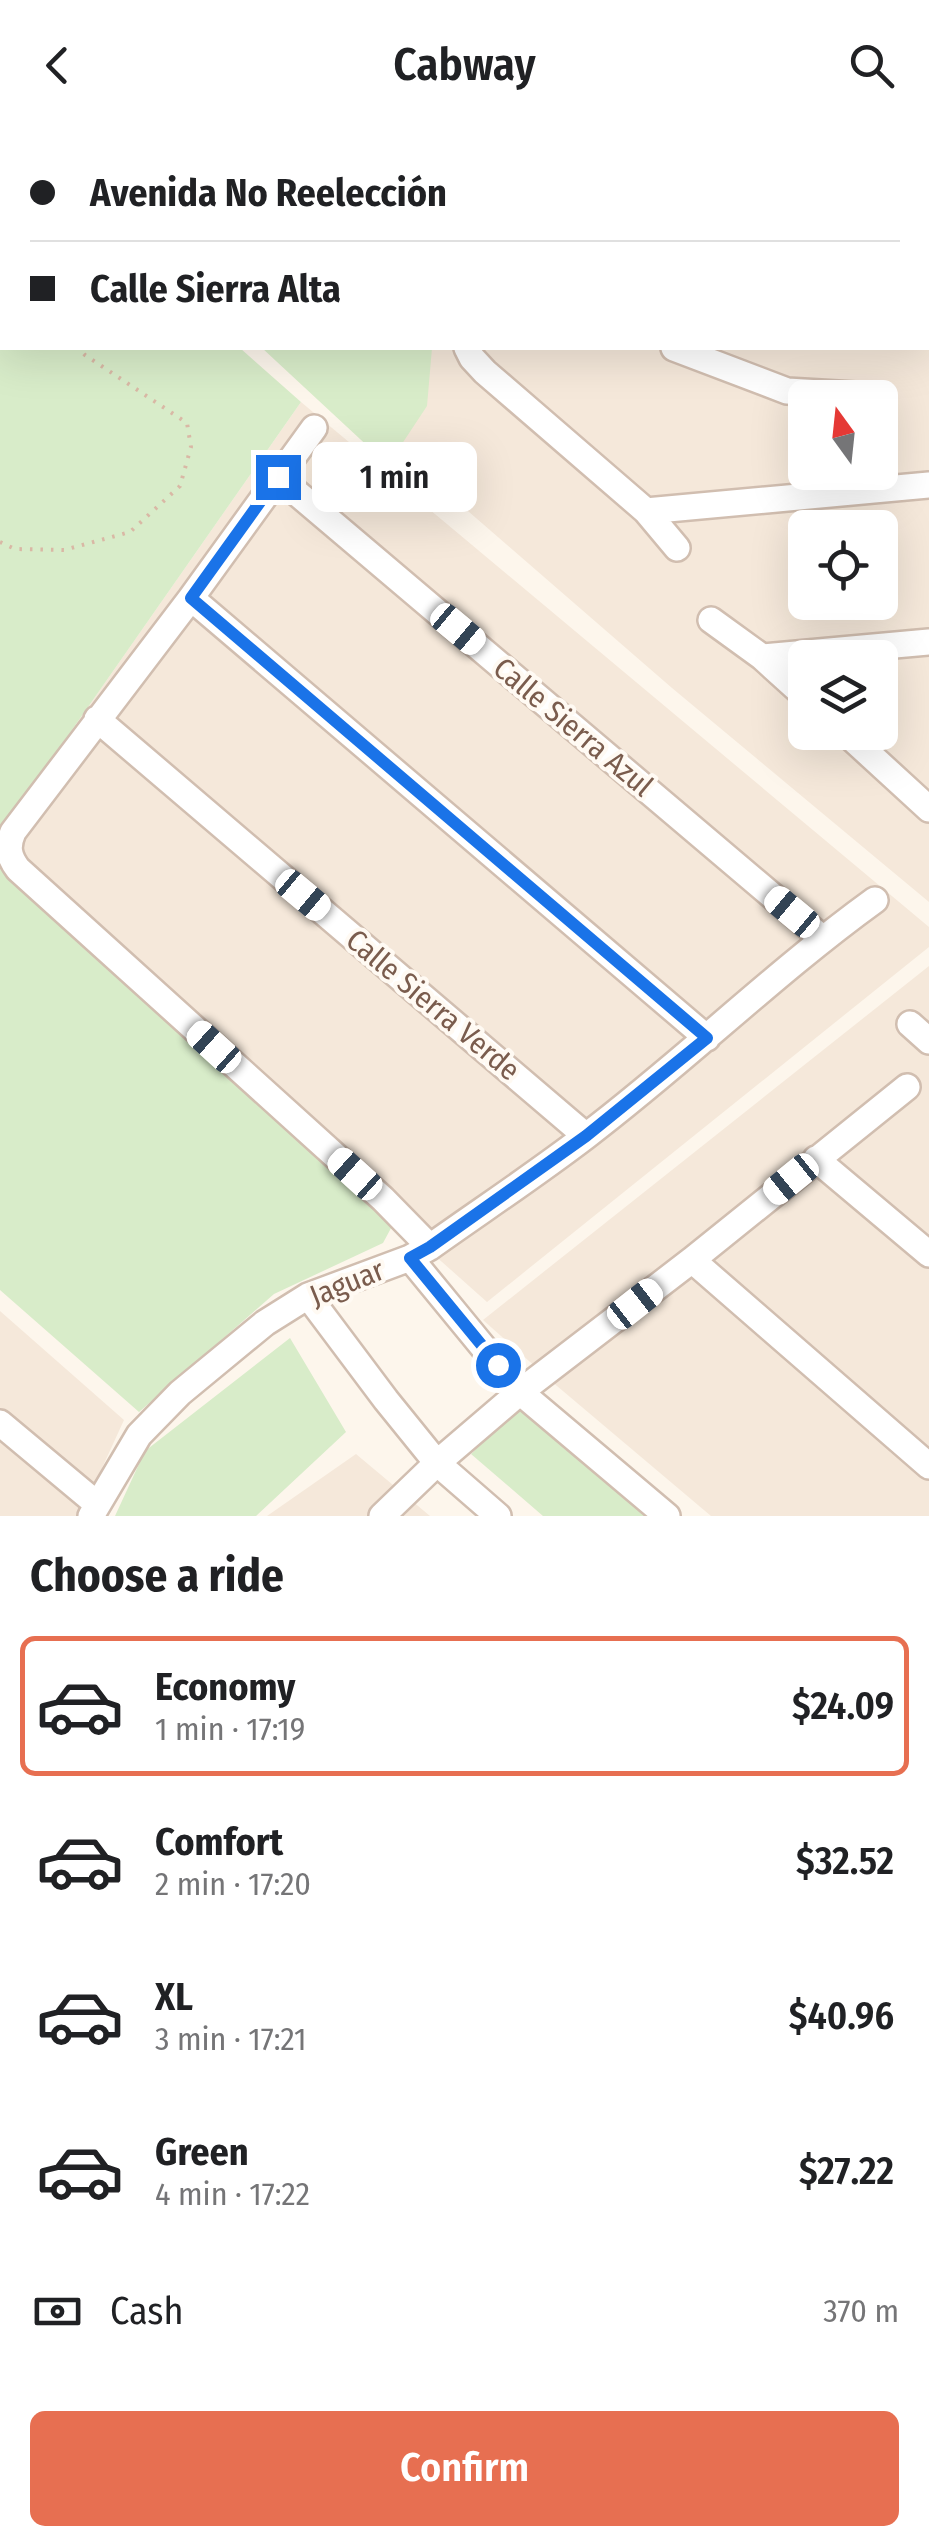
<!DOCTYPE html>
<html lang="en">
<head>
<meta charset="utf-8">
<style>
  body { margin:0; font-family:"Fira Sans Condensed",sans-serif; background:#f2f2f2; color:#202124; height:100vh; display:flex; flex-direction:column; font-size:38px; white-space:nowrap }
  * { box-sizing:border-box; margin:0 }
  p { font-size:32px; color:#757577 }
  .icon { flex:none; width:55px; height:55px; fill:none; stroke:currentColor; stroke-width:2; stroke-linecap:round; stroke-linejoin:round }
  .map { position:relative; height:1386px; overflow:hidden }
  .panel { display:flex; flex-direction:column; background:#fff; flex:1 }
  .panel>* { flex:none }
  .banner { position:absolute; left:0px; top:0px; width:930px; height:220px; box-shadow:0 10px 40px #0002; display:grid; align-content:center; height:220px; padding:0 30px; background:#fff }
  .needle { width:65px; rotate:345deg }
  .tools { position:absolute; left:788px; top:250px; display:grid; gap:20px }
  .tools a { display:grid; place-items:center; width:110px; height:110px; border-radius:15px; background:#fff; box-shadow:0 10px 40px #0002; font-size:50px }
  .end { position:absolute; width:45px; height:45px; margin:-22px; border:12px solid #1a73e8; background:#fff; box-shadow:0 0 0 5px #fff }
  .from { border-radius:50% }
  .bubble { position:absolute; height:70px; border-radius:15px; background:#fff; box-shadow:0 10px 40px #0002; font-size:32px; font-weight:600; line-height:70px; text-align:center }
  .car { position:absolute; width:30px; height:60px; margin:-30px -15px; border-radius:12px; box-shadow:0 0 8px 2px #0007; background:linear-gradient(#fff 24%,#345 0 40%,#fff 0 76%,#345 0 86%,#fff 0) }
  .banner b { display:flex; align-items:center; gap:35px; height:95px; font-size:38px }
  .banner b+b { border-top:2px solid #e0e0e0 }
  .banner i { width:25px; height:25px; background:#202124 }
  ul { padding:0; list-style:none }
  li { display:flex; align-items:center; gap:30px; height:140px; margin:0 20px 15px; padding:0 10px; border:5px solid transparent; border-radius:15px }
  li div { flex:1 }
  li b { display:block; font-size:38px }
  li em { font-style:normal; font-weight:600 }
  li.selected { border-color:#e76f51 }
  li>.icon { width:90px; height:90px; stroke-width:1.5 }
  h2 { padding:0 30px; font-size:45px; line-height:120px }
  .pay { display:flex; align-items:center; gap:25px; height:110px; padding:0 30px; font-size:38px }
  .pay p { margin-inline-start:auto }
  .primary-button { display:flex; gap:20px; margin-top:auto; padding:20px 30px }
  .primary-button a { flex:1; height:115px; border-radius:15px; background:#e76f51; color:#fff; font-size:40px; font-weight:600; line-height:115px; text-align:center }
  header { display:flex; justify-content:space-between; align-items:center; height:130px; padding:0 30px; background:#fff; font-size:45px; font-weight:600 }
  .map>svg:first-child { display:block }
</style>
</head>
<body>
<header><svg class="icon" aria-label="back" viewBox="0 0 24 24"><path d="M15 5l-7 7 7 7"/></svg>Cabway<svg class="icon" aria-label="search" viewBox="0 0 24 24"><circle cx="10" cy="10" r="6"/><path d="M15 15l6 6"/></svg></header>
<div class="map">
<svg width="929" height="1386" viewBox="0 0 929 1386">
  <rect width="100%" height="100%" fill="#fdf6ec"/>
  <path fill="#f5e8da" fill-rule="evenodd" d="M 28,0 L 719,0 L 726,2 L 30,2 Z
    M 928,63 L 929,64 L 929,772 L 672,558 L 280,218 L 928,218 ZM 805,268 L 880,268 L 880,342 L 805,342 ZM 805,398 L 880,398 L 880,472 L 805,472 ZM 805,528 L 880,528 L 880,602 L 805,602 Z
    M 301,272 L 929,797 L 929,817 L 487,1172 L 0,739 L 0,703 Z
    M 929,836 L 929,1386 L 711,1386 L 557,1256 L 483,1190 Z
    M 0,1181 L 124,1290 L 80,1386 L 0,1386 Z
    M 356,1324 L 430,1386 L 267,1386 Z"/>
  <path fill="#d8ecc9" d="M 0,2 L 2,5 L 2,218 L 240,218 L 301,272 L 0,703 Z
    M 262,218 L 432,218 L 427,276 L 388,335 Z
    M 0,739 L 397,1087 L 383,1113 L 274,1164 L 139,1282 L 0,1160 Z
    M 290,1208 L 346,1302 L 256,1386 L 115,1386 L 145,1321 Z
    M 519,1278 L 646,1386 L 543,1386 L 471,1324 Z"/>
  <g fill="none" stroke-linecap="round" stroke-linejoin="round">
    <g stroke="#d1beb0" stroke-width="30">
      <path id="minor" d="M 154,0 L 158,2
        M 571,0 L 574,2
        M 646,0 L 651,2
        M 456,2 L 457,0
        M 486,2 L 488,0
        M 928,85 L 929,85
        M 928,126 L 929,126
        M 467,218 L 472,228 L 485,242 L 646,381 L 677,418
        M 674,218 L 787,261 L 855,265
        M 314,298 L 191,468 L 13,702 C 7,716 8,726 18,739 L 383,1069 L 430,1117
        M 278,347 L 822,808
        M 646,381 L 929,355
        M 191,468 L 707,908
        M 711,490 L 762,527 L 805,566
        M 762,527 L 929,512
        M 97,589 L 586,1006
        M 845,602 L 929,679
        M 910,894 L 929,911
        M 816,1029 L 929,1124
        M 410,1128 L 520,1262 L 667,1386
        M 692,1130 L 929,1336
        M 308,1166 L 386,1270 L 437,1333 L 498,1386
        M 0,1293 L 97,1374
        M 91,1386 L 139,1305 L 180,1263 L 265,1193 L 308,1166 L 410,1128 L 430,1117 C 482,1080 535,1045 586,1006 C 685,931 774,843 875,770
        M 382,1386 L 437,1333 L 520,1262 L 692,1130 L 907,957"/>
    </g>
    <path stroke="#d9b8a5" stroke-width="4" stroke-dasharray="2.5 8" stroke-linecap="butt" d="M 0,59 L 2,62
      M 0,412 L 15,419 L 64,420 L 130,402 L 180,356 L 191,317 L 187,293 L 85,225 L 78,218"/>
    <use href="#minor" stroke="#fff" stroke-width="25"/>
  </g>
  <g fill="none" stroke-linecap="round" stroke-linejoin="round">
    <path stroke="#1a73e8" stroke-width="12" d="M 278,347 L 191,468 L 707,908 L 586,1006 L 430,1117 L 410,1128 L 498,1235"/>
  </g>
  <g text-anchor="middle" stroke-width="8" stroke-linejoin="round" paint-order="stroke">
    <g font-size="30" fill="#7a5c4d" stroke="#fffaf3">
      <text transform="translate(573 597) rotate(40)" y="10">Calle Sierra Azul</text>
      <text transform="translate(433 875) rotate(40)" y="10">Calle Sierra Verde</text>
      <text transform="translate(347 1153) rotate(-22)" y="10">Jaguar</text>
    </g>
  </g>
</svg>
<div class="tools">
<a><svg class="needle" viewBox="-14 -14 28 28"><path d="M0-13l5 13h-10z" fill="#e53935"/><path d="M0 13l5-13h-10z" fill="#757577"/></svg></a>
<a><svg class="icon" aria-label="locate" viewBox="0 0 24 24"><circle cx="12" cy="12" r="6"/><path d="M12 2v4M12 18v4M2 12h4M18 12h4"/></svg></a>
<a><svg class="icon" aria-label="layers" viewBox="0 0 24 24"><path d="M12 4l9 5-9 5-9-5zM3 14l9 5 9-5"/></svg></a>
</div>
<i class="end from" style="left:498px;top:1235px"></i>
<i class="end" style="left:278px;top:347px"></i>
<div class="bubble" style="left:312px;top:312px;width:165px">1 min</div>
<i class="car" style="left:458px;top:499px;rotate:130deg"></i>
<i class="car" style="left:303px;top:765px;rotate:130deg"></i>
<i class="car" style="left:792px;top:782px;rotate:310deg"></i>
<i class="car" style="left:214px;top:917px;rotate:312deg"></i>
<i class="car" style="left:355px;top:1044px;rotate:312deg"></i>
<i class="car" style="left:791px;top:1049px;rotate:231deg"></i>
<i class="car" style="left:635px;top:1174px;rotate:52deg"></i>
<div class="banner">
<b><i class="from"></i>Avenida No Reelección</b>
<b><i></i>Calle Sierra Alta</b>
</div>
</div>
<section class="panel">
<h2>Choose a ride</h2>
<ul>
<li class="selected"><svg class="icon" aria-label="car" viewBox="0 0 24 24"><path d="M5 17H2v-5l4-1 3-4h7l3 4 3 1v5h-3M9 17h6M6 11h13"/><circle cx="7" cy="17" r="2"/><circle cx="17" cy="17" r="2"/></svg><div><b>Economy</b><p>1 min · 17:19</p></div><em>$24.09</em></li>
<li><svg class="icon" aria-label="car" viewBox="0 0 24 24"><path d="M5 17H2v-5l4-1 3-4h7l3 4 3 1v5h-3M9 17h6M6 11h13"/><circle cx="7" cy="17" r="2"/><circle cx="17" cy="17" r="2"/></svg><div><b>Comfort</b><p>2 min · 17:20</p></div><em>$32.52</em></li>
<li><svg class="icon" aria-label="car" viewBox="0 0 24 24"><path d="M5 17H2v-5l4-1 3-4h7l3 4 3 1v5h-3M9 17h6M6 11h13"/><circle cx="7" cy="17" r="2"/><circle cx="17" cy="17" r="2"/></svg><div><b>XL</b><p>3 min · 17:21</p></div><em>$40.96</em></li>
<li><svg class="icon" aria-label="car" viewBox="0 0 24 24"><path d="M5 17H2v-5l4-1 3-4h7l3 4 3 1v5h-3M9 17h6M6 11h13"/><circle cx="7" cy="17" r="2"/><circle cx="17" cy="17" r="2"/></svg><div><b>Green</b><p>4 min · 17:22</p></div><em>$27.22</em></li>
</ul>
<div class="pay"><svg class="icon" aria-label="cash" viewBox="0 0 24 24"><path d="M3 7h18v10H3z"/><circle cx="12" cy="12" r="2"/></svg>Cash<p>370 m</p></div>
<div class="primary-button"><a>Confirm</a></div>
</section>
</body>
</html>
